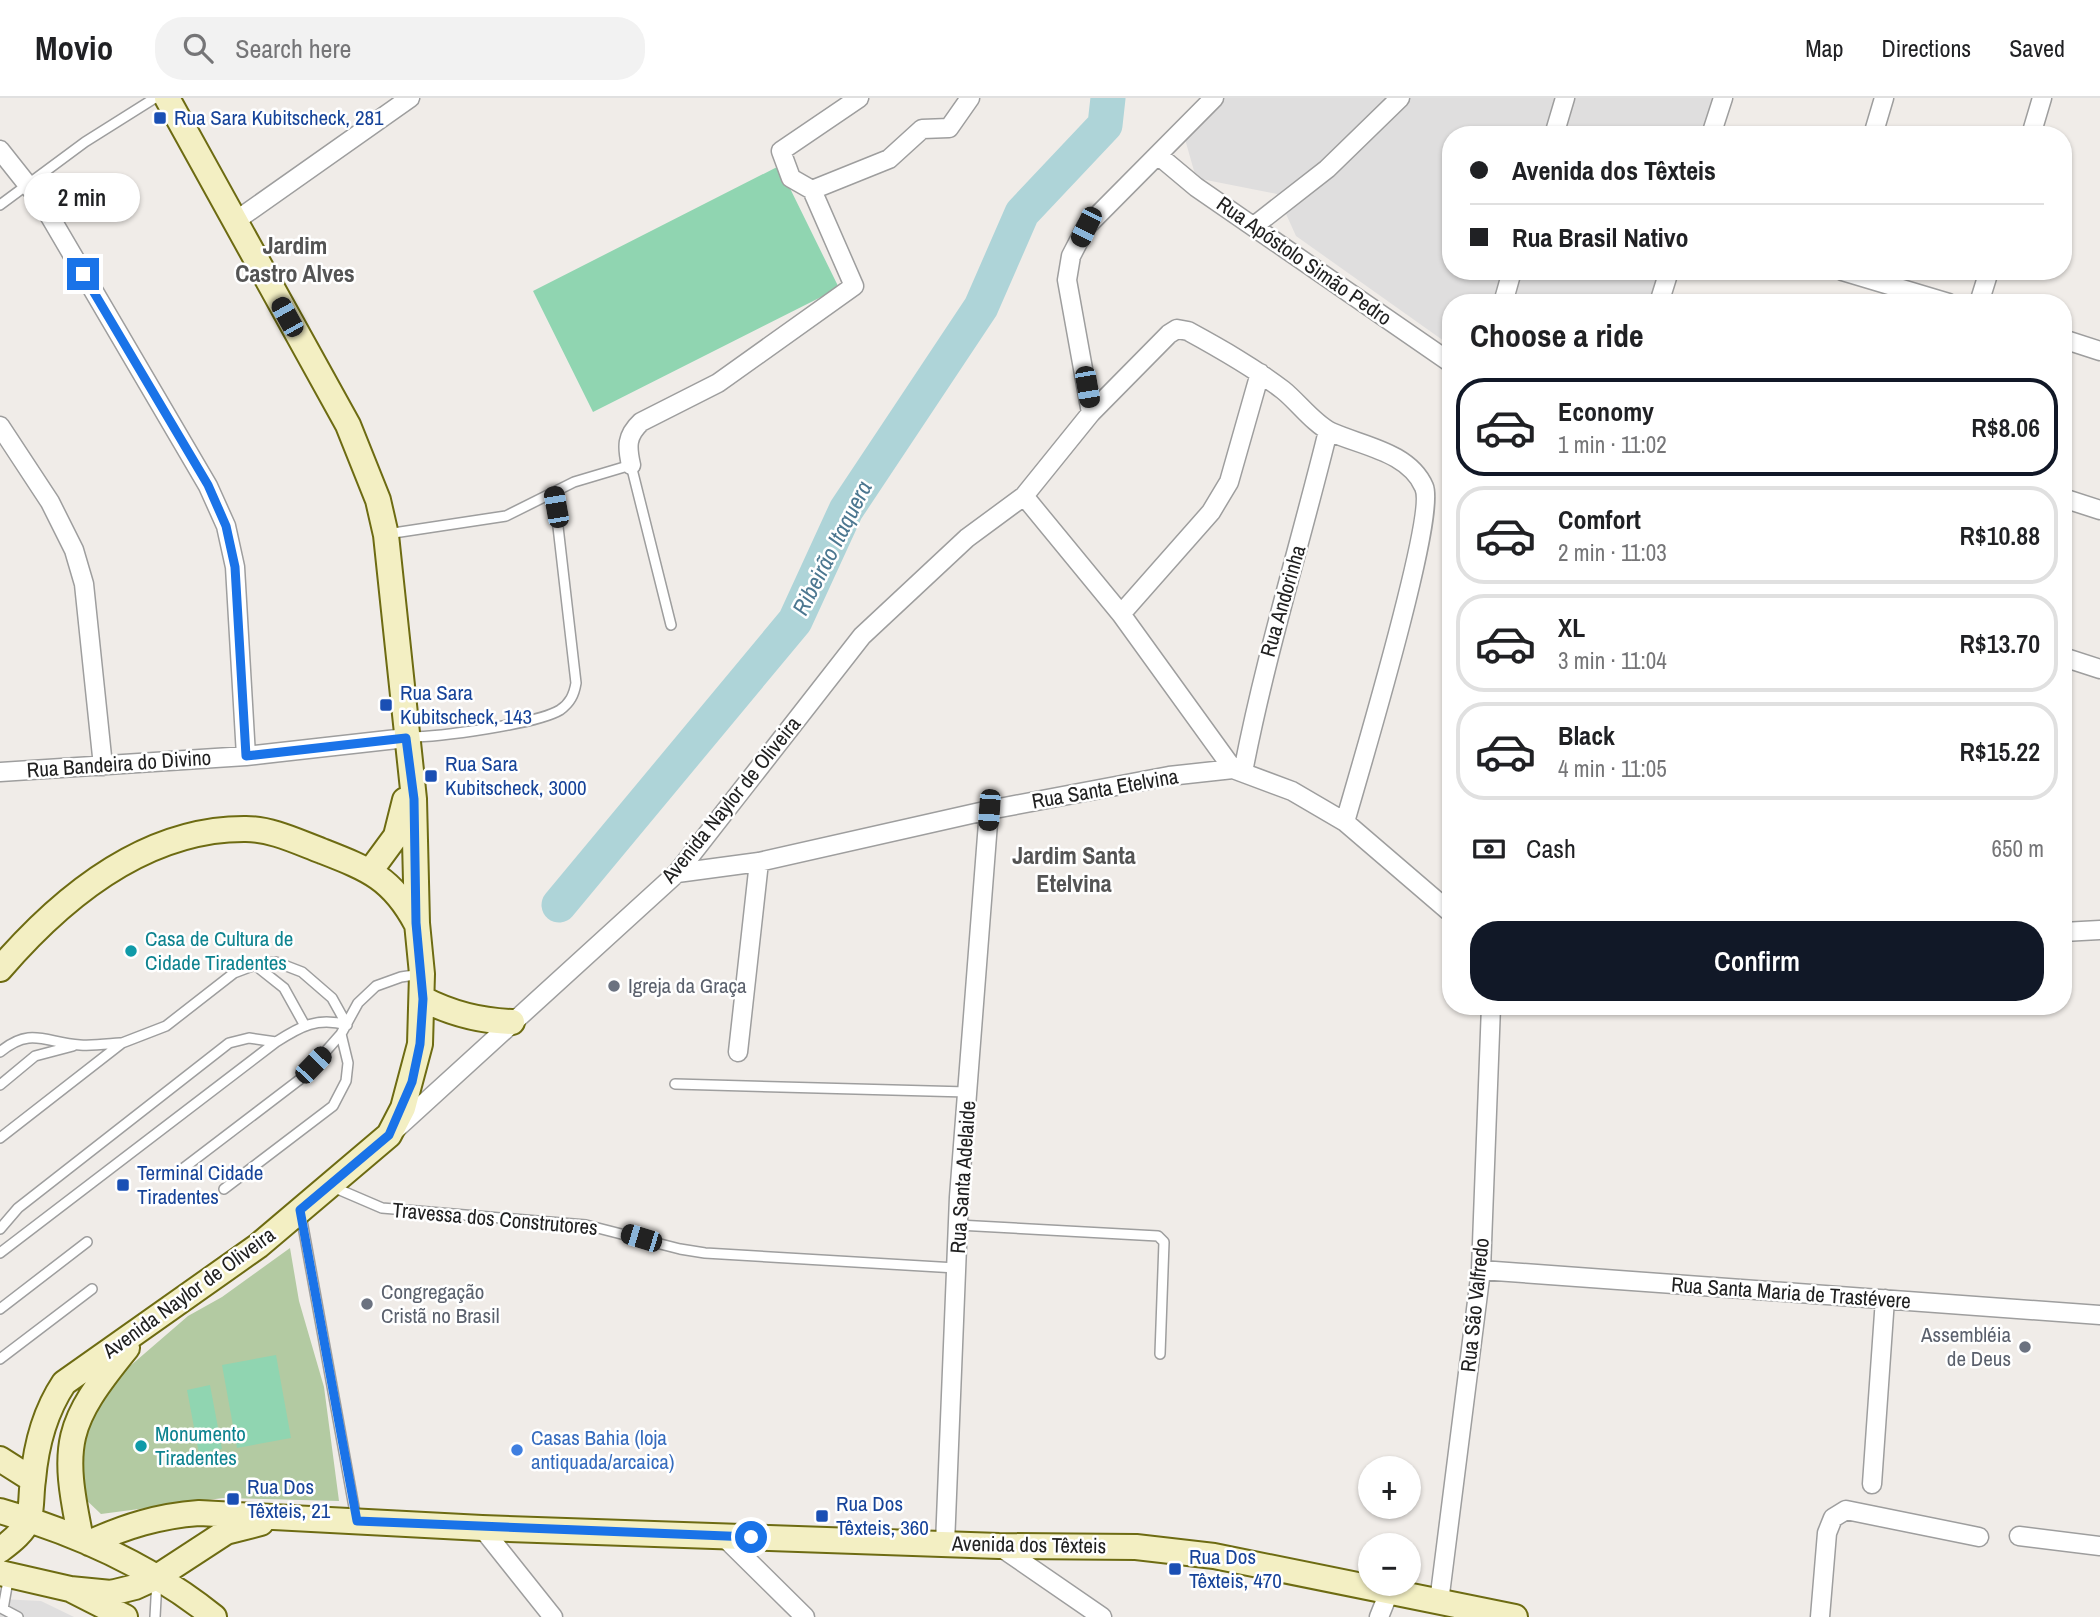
<!DOCTYPE html>
<html lang="en">
<head>
<meta charset="utf-8">
<style>
  body { margin:0; font-family:"Archivo Narrow",sans-serif; background:#f2f2f2; color:#202124; height:100vh; display:flex; flex-direction:column; font-size:26px; white-space:nowrap }
  * { box-sizing:border-box; margin:0 }
  p { font-size:23px; color:#757577 }
  .icon { flex:none; width:38px; height:38px; fill:none; stroke:currentColor; stroke-width:2; stroke-linecap:round; stroke-linejoin:round }
  .map { position:relative; flex:1; overflow:hidden }
  .panel { position:absolute; left:1442px; top:196px; width:630px; height:721px; display:flex; flex-direction:column; background:#fff; border-radius:28px; box-shadow:0 2px 5px #0004 }
  .panel>* { flex:none }
  .top-card { position:absolute; left:1442px; top:28px; width:630px; height:154px; border-radius:28px; box-shadow:0 2px 5px #0004; display:grid; align-content:center; height:154px; padding:0 28px; background:#fff }
  .tools { position:absolute; left:1358px; top:1358px; display:grid; gap:14px }
  .tools a { display:grid; place-items:center; width:63px; height:63px; border-radius:50%; background:#fff; box-shadow:0 2px 5px #0004; font-size:35px }
  .end { position:absolute; width:32px; height:32px; margin:-16px; border:9px solid #1a73e8; background:#fff; box-shadow:0 0 0 4px #fff }
  .from { border-radius:50% }
  .bubble { position:absolute; height:49px; border-radius:24px; background:#fff; box-shadow:0 2px 5px #0004; font-size:23px; font-weight:600; line-height:49px; text-align:center }
  .car { position:absolute; width:21px; height:42px; margin:-21px -10px; border-radius:9px; box-shadow:0 0 5px 2px #0007; background:linear-gradient(#222 24%,#8ab4d8 0 40%,#222 0 76%,#8ab4d8 0 86%,#222 0) }
  .top-card b { display:flex; align-items:center; gap:24px; height:66px; font-size:26px }
  .top-card b+b { border-top:2px solid #e0e0e0 }
  .top-card i { width:18px; height:18px; background:#202124 }
  ul { padding:0; list-style:none }
  li { display:flex; align-items:center; gap:21px; height:98px; margin:0 14px 10px; padding:0 14px; border:4px solid #e0e0e0; border-radius:28px }
  li div { flex:1 }
  li b { display:block; font-size:26px }
  li em { font-style:normal; font-weight:600 }
  li.current { border-color:#111827 }
  li>.icon { width:63px; height:63px; stroke-width:1.5 }
  h2 { padding:0 28px; font-size:32px; line-height:84px }
  .pay { display:flex; align-items:center; gap:18px; height:77px; padding:0 28px; font-size:26px }
  .pay p { margin-inline-start:auto }
  .action { display:flex; gap:14px; margin-top:auto; padding:14px 28px }
  .action a { flex:1; height:80px; border-radius:28px; background:#111827; color:#fff; font-size:28px; font-weight:600; line-height:80px; text-align:center }
  header { display:flex; align-items:center; gap:42px; box-sizing:border-box; height:98px; padding:0 35px; background:#fff; border-bottom:2px solid #e0e0e0 }
  header strong { font-size:33px }
  nav { display:flex; gap:38px; margin-inline-start:auto; font-size:24px }
  .search { width:490px; height:63px; background:#f2f2f2; display:flex; align-items:center; gap:18px; box-sizing:border-box; padding:0 24px; border-radius:28px; color:#757577; font-size:26px }
  .map>svg:first-child { display:block }
</style>
</head>
<body>
<header>
<strong>Movio</strong>
<div class="search"><svg class="icon" aria-label="search" viewBox="0 0 24 24"><circle cx="10" cy="10" r="6"/><path d="M15 15l6 6"/></svg>Search here</div>
<nav><a>Map</a><a>Directions</a><a>Saved</a></nav>
</header>
<div class="map">
<svg width="2100" height="1519" viewBox="0 0 2100 1519">
  <rect width="100%" height="100%" fill="#f0ece8"/>
  <path fill="#dfdede" d="M 1207,0 L 1715,0 L 1704,37 L 1451,37 L 1451,173 L 1660,173 L 1650,205 L 1451,205 L 1451,248 L 1296,138 L 1277,96 L 1196,80 L 1181,27 Z
    M 0,1501 L 41,1503 L 74,1519 L 0,1519 Z"/>
  <path fill="#b3caa2" d="M 290,1150 L 299,1203 L 324,1289 L 339,1403 L 223,1400 L 101,1416 L 81,1397 L 80,1351 L 90,1317 L 115,1281 L 188,1218 L 222,1199 Z"/>
  <path fill="#90d5b1" d="M 779,68 L 839,190 L 593,314 L 533,193 Z
    M 276,1257 L 291,1340 L 237,1350 L 222,1267 Z
    M 210,1287 L 222,1351 L 199,1356 L 187,1292 Z"/>
  <g fill="none" stroke-linecap="round" stroke-linejoin="round">
    <path stroke="#aed4d8" stroke-width="35" d="M 559,807 L 795,523 L 846,412 L 981,209 L 1022,115 L 1105,27 L 1108,0"/>
    <g stroke="#9e9e9e" stroke-width="12">
      <path id="lane" d="M 0,107 L 85,44 L 155,0
        M 387,436 L 506,418 L 574,384 L 631,367 L 671,527
        M 409,639 C 438,639 537,626 560,612 C 570,605 574,597 576,585 L 554,394
        M 255,867 L 284,890 L 304,926
        M 0,954 C 31,928 46,945 80,947 C 93,948 107,946 120,945
        M 675,986 L 967,994
        M 0,987 L 35,958 L 73,948
        M 0,1040 L 122,945 L 166,928 L 234,875 L 255,867 L 276,864 L 302,874 L 332,900 L 347,927
        M 181,1072 L 303,979 L 341,936 L 358,905 L 376,888 L 401,879 L 421,876
        M 333,1089 L 382,1110 L 586,1127 L 680,1151 L 705,1155 L 956,1170
        M 224,1091 L 333,1008 L 346,983 L 348,965 L 341,936
        M 301,1117 L 356,1420
        M 958,1127 L 1158,1138 L 1164,1144 L 1160,1256
        M 0,1131 L 18,1110 L 229,945 L 249,940 L 276,944
        M 0,1155 L 276,944 C 301,928 317,919 347,927
        M 0,1211 L 87,1144
        M 0,1261 L 92,1191
        M 9,1477 L 3,1511 L 18,1519
        M 155,1519 L 157,1482"/>
    </g>
    <g stroke="#9e9e9e" stroke-width="21">
      <path id="street" d="M 1554,37 L 1565,0
        M 1711,37 L 1723,0
        M 1873,37 L 1884,0
        M 2031,37 L 2042,0
        M 0,52 L 42,105 L 208,388 L 226,428 L 235,469 L 246,658
        M 1159,58 L 1196,89 L 1451,265
        M 812,92 L 791,80 L 781,53 L 859,0
        M 234,124 L 410,0
        M 1254,128 L 1327,71 L 1400,0
        M 1842,173 L 1949,205
        M 1503,205 L 1512,173
        M 1659,205 L 1669,173
        M 1979,205 L 1989,173
        M 2063,241 L 2100,253
        M 1091,315 L 1067,182 L 1071,158 L 1086,129 L 1214,0
        M 0,328 L 50,404 L 74,452 L 84,486 L 103,668
        M 631,367 C 627,349 626,338 641,324 L 718,285 L 854,188 L 812,92 L 889,61 L 922,31 L 949,30 L 970,0
        M 1024,398 L 1121,516 L 1233,671
        M 2063,400 L 2100,412
        M 1121,516 L 1211,414 L 1229,384 L 1260,275
        M 2063,559 L 2100,571
        M 0,674 L 246,658 L 406,640
        M 1243,674 C 1265,559 1300,447 1328,333
        M 677,775 L 759,764 L 989,712 L 1169,678 L 1233,671 L 1292,693 L 1345,724 L 1451,815
        M 2063,834 L 2100,832
        M 738,954 L 759,764
        M 396,1031 L 677,775 L 862,538 L 967,440 L 1024,398 L 1091,315 L 1169,236 L 1177,231 L 1188,233 C 1221,251 1253,269 1283,292 C 1298,304 1314,326 1331,334 C 1362,348 1409,354 1424,389 C 1437,417 1358,678 1345,724
        M 1481,1172 L 2100,1217
        M 1872,1386 L 1885,1201
        M 482,1430 L 553,1519
        M 723,1438 L 805,1519
        M 2019,1438 L 2100,1448
        M 945,1446 L 959,1099 L 989,712
        M 999,1448 L 1102,1519
        M 1439,1504 L 1481,1172 L 1491,908
        M 1379,1519 L 1389,1494
        M 1820,1519 L 1827,1435 L 1833,1420 L 1846,1412 L 1979,1439"/>
    </g>
    <g stroke="#6d6b12" stroke-width="28">
      <path id="secondary" d="M 371,772 L 396,738 L 405,702
        M 0,871 C 62,799 145,730 246,731 C 272,731 298,744 322,753 C 368,771 392,780 416,825
        M 423,901 C 452,916 479,923 512,924
        M 0,1361 L 33,1382
        M 0,1413 C 76,1435 152,1469 214,1519
        M 81,1441 C 61,1345 65,1326 127,1250
        M 89,1445 C 126,1428 159,1418 199,1415 L 482,1430 L 999,1448 L 1136,1449 L 1214,1458 L 1515,1519
        M 0,1452 C 11,1444 25,1433 29,1420 C 32,1409 31,1394 33,1382 C 36,1347 44,1315 64,1285 L 258,1148 L 389,1037 L 403,1010 L 420,946 L 422,876 L 417,825 L 414,701 L 386,437 L 378,402 L 348,327 L 167,0
        M 0,1475 L 70,1491 L 125,1519
        M 70,1491 L 111,1495 L 135,1489 L 157,1479 L 226,1434 L 261,1425"/>
    </g>
    <use href="#lane" stroke="#fff" stroke-width="9"/>
    <use href="#street" stroke="#fff" stroke-width="18"/>
    <use href="#secondary" stroke="#f3efc3" stroke-width="24"/>
  </g>
  <g fill="none" stroke-linecap="round" stroke-linejoin="round">
    <path stroke="#1a73e8" stroke-width="9" d="M 83,176 L 208,387 L 226,428 L 235,469 L 246,658 L 406,640 L 414,701 L 416,825 L 423,901 L 420,946 L 412,984 L 389,1037 L 300,1112 L 357,1423 L 751,1439"/>
  </g>
  <g fill="#1a4fb4" stroke="#fff" stroke-width="2.5">
    <rect x="153" y="13" width="14" height="14" rx="3.5"/>
    <rect x="379" y="600" width="14" height="14" rx="3.5"/>
    <rect x="424" y="671" width="14" height="14" rx="3.5"/>
    <rect x="116" y="1080" width="14" height="14" rx="3.5"/>
    <rect x="226" y="1394" width="14" height="14" rx="3.5"/>
    <rect x="815" y="1411" width="14" height="14" rx="3.5"/>
    <rect x="1168" y="1464" width="14" height="14" rx="3.5"/>
  </g>
  <g fill="#0f9aa8" stroke="#fff" stroke-width="2.5">
    <circle cx="131" cy="853" r="7"/>
    <circle cx="141" cy="1348" r="7"/>
  </g>
  <g fill="#6b7280" stroke="#fff" stroke-width="2.5">
    <circle cx="614" cy="888" r="7"/>
    <circle cx="367" cy="1206" r="7"/>
    <circle cx="2025" cy="1249" r="7"/>
  </g>
  <circle fill="#3f7fe0" stroke="#fff" stroke-width="2.5" cx="517" cy="1352" r="7"/>
  <g text-anchor="middle" stroke-width="5" stroke-linejoin="round" paint-order="stroke">
    <g font-size="21" fill="#164399" stroke="#fff" text-anchor="start">
      <text x="174" y="27">Rua Sara Kubitscheck, 281</text>
      <text x="400" y="602">Rua Sara<tspan x="400" dy="24">Kubitscheck, 143</tspan></text>
      <text x="445" y="673">Rua Sara<tspan x="445" dy="24">Kubitscheck, 3000</tspan></text>
      <text x="137" y="1082">Terminal Cidade<tspan x="137" dy="24">Tiradentes</tspan></text>
      <text x="247" y="1396">Rua Dos<tspan x="247" dy="24">Têxteis, 21</tspan></text>
      <text x="836" y="1413">Rua Dos<tspan x="836" dy="24">Têxteis, 360</tspan></text>
      <text x="1189" y="1466">Rua Dos<tspan x="1189" dy="24">Têxteis, 470</tspan></text>
    </g>
    <g font-size="21" fill="#212121" stroke="#fff">
      <text transform="translate(1304 163) rotate(35)" y="7">Rua Apóstolo Simão Pedro</text>
      <text transform="translate(1283 503) rotate(-74)" y="7">Rua Andorinha</text>
      <text transform="translate(119 666) rotate(-4)" y="7">Rua Bandeira do Divino</text>
      <text transform="translate(1105 691) rotate(-10)" y="7">Rua Santa Etelvina</text>
      <text transform="translate(731 702) rotate(-51)" y="7">Avenida Naylor de Oliveira</text>
      <text transform="translate(963 1079) rotate(-86)" y="7">Rua Santa Adelaide</text>
      <text transform="translate(495 1121) rotate(5)" y="7">Travessa dos Construtores</text>
      <text transform="translate(189 1195) rotate(-36)" y="7">Avenida Naylor de Oliveira</text>
      <text transform="translate(1791 1195) rotate(4)" y="7">Rua Santa Maria de Trastévere</text>
      <text transform="translate(1475 1207) rotate(-84)" y="7">Rua São Valfredo</text>
      <text transform="translate(1029 1447) rotate(1)" y="7">Avenida dos Têxteis</text>
    </g>
    <g font-size="21" fill="#0d838f" stroke="#fff" text-anchor="start">
      <text x="145" y="848">Casa de Cultura de<tspan x="145" dy="24">Cidade Tiradentes</tspan></text>
      <text x="155" y="1343">Monumento<tspan x="155" dy="24">Tiradentes</tspan></text>
    </g>
    <g font-size="21" fill="#5b616d" stroke="#fff" text-anchor="start">
      <text x="628" y="895">Igreja da Graça</text>
      <text x="381" y="1201">Congregação<tspan x="381" dy="24">Cristã no Brasil</tspan></text>
      <text x="2011" y="1244" text-anchor="end">Assembléia<tspan x="2011" dy="24">de Deus</tspan></text>
    </g>
    <g font-size="21" fill="#366cbe" stroke="#fff" text-anchor="start">
      <text x="531" y="1347">Casas Bahia (loja<tspan x="531" dy="24">antiquada/arcaica)</tspan></text>
    </g>
    <g font-size="23" font-style="italic" fill="#4c7790" stroke="#fff">
      <text transform="translate(832 450) rotate(-63)" y="8">Ribeirão Itaquera</text>
    </g>
    <g font-size="24" font-weight="bold" fill="#545454" stroke="#fff">
      <text x="295" y="156">Jardim<tspan x="295" dy="28">Castro Alves</tspan></text>
      <text x="1074" y="766">Jardim Santa<tspan x="1074" dy="28">Etelvina</tspan></text>
    </g>
  </g>
</svg>
<div class="tools">
<a>+</a>
<a>−</a>
</div>
<i class="end from" style="left:751px;top:1439px"></i>
<i class="end" style="left:83px;top:176px"></i>
<div class="bubble" style="left:24px;top:75px;width:116px">2 min</div>
<i class="car" style="left:1086px;top:129px;rotate:206deg"></i>
<i class="car" style="left:287px;top:219px;rotate:331deg"></i>
<i class="car" style="left:1087px;top:289px;rotate:170deg"></i>
<i class="car" style="left:556px;top:409px;rotate:350deg"></i>
<i class="car" style="left:989px;top:712px;rotate:184deg"></i>
<i class="car" style="left:313px;top:967px;rotate:44deg"></i>
<i class="car" style="left:641px;top:1140px;rotate:287deg"></i>
<div class="top-card">
<b><i class="from"></i>Avenida dos Têxteis</b>
<b><i></i>Rua Brasil Nativo</b>
</div>
<section class="panel">
<h2>Choose a ride</h2>
<ul>
<li class="current"><svg class="icon" aria-label="car" viewBox="0 0 24 24"><path d="M5 17H2v-5l4-1 3-4h7l3 4 3 1v5h-3M9 17h6M6 11h13"/><circle cx="7" cy="17" r="2"/><circle cx="17" cy="17" r="2"/></svg><div><b>Economy</b><p>1 min · 11:02</p></div><em>R$8.06</em></li>
<li><svg class="icon" aria-label="car" viewBox="0 0 24 24"><path d="M5 17H2v-5l4-1 3-4h7l3 4 3 1v5h-3M9 17h6M6 11h13"/><circle cx="7" cy="17" r="2"/><circle cx="17" cy="17" r="2"/></svg><div><b>Comfort</b><p>2 min · 11:03</p></div><em>R$10.88</em></li>
<li><svg class="icon" aria-label="car" viewBox="0 0 24 24"><path d="M5 17H2v-5l4-1 3-4h7l3 4 3 1v5h-3M9 17h6M6 11h13"/><circle cx="7" cy="17" r="2"/><circle cx="17" cy="17" r="2"/></svg><div><b>XL</b><p>3 min · 11:04</p></div><em>R$13.70</em></li>
<li><svg class="icon" aria-label="car" viewBox="0 0 24 24"><path d="M5 17H2v-5l4-1 3-4h7l3 4 3 1v5h-3M9 17h6M6 11h13"/><circle cx="7" cy="17" r="2"/><circle cx="17" cy="17" r="2"/></svg><div><b>Black</b><p>4 min · 11:05</p></div><em>R$15.22</em></li>
</ul>
<div class="pay"><svg class="icon" aria-label="cash" viewBox="0 0 24 24"><path d="M3 7h18v10H3z"/><circle cx="12" cy="12" r="2"/></svg>Cash<p>650 m</p></div>
<div class="action"><a>Confirm</a></div>
</section>
</div>
</body>
</html>
